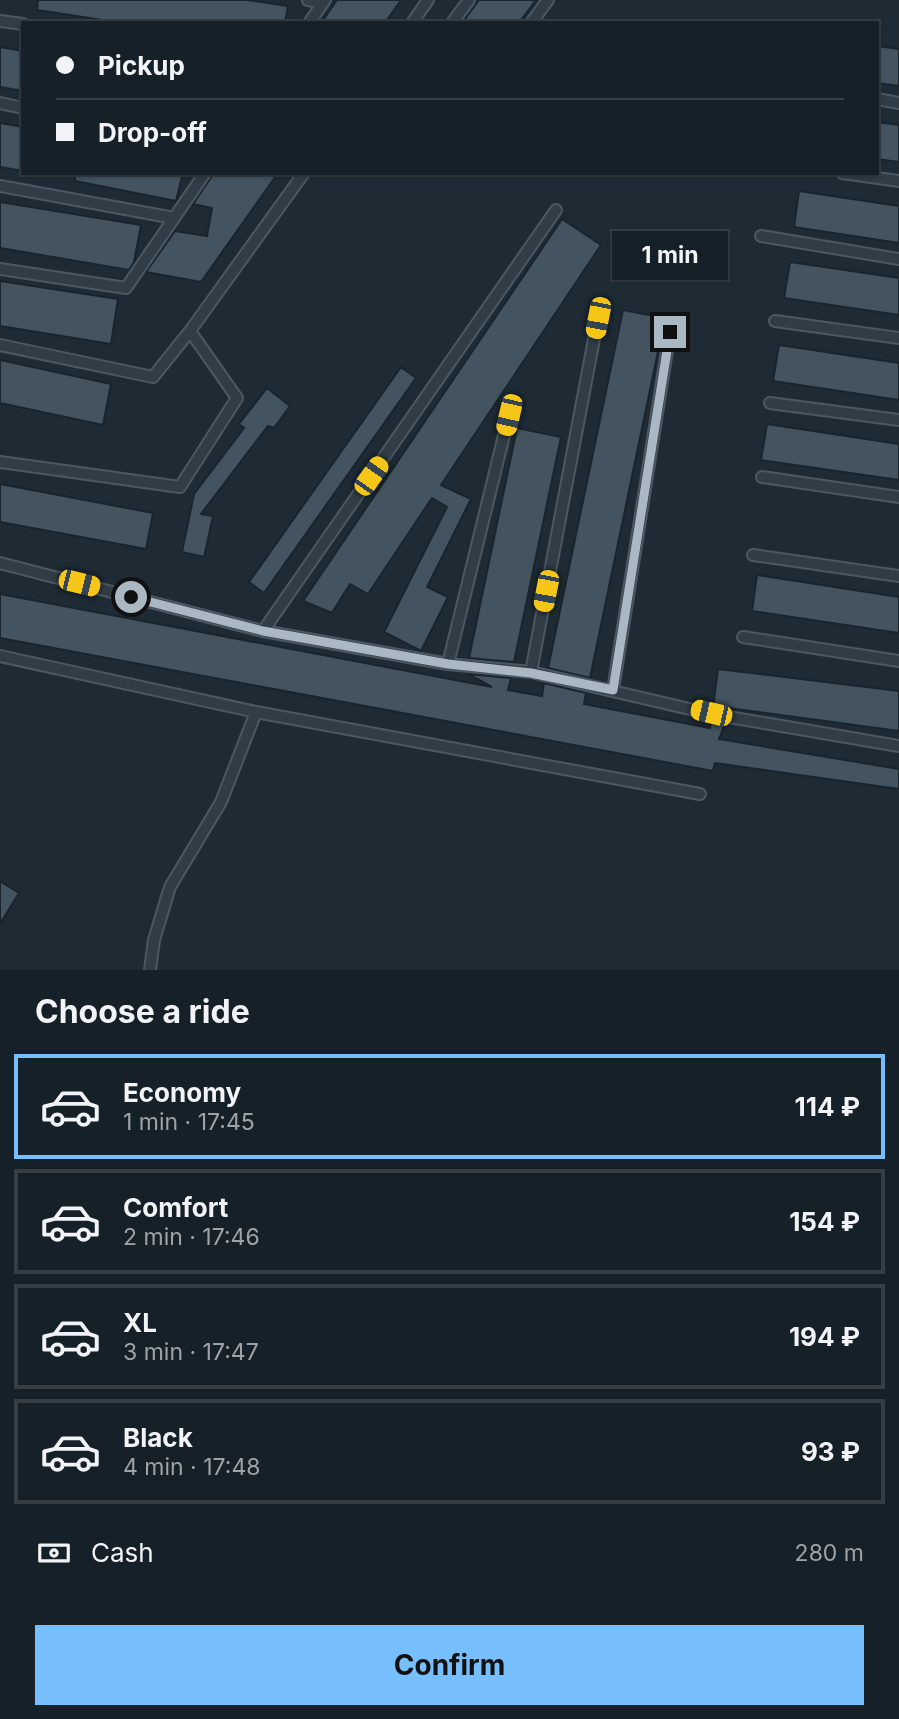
<!DOCTYPE html>
<html lang="en">
<head>
<meta charset="utf-8">
<style>
  body { margin:0; font-family:Inter,sans-serif; background:#232d34; color:#f1f3f6; height:100vh; display:flex; flex-direction:column; font-size:26px; white-space:nowrap }
  * { box-sizing:border-box; margin:0 }
  p { font-size:23px; color:#9ea3a8 }
  .icon { flex:none; width:38px; height:38px; fill:none; stroke:currentColor; stroke-width:2; stroke-linecap:round; stroke-linejoin:round }
  .map { position:relative; height:970px; overflow:hidden }
  .side { display:flex; flex-direction:column; background:#162028; flex:1 }
  .side>* { flex:none }
  .guide { position:absolute; left:21px; top:21px; width:858px; height:154px; border-radius:0px; box-shadow:0 2px 5px #0004,0 0 0 2px #353e45; display:grid; align-content:center; height:154px; padding:0 35px; background:#162028 }
  .end { position:absolute; width:32px; height:32px; margin:-16px; border:9px solid #aab8c4; background:#111; box-shadow:0 0 0 4px #111 }
  .from { border-radius:50% }
  .bubble { position:absolute; height:49px; border-radius:0px; background:#162028; box-shadow:0 2px 5px #0004,0 0 0 2px #353e45; font-size:23px; font-weight:700; line-height:49px; text-align:center }
  .car { position:absolute; width:21px; height:42px; margin:-21px -10px; border-radius:9px; box-shadow:0 0 5px 2px #0007; background:linear-gradient(#f5c518 24%,#345 0 40%,#f5c518 0 76%,#345 0 86%,#f5c518 0) }
  .guide b { display:flex; align-items:center; gap:24px; height:66px; font-size:26px }
  .guide b+b { border-top:2px solid #353e45 }
  .guide i { width:18px; height:18px; background:#f1f3f6 }
  ul { padding:0; list-style:none }
  li { display:flex; align-items:center; gap:21px; height:105px; margin:0 14px 10px; padding:0 21px; border:4px solid #353e45; border-radius:0px }
  li div { flex:1 }
  li b { display:block; font-size:26px }
  li em { font-style:normal; font-weight:700 }
  li.selected { border-color:#76bffc }
  li>.icon { width:63px; height:63px; stroke-width:1.5 }
  h2 { padding:0 35px; font-size:32px; line-height:84px }
  .pay { display:flex; align-items:center; gap:18px; height:77px; padding:0 35px; font-size:26px }
  .pay p { margin-inline-start:auto }
  .button { display:flex; gap:14px; margin-top:auto; padding:14px 35px }
  .button a { flex:1; height:80px; border-radius:0px; background:#76bffc; color:#111; font-size:28px; font-weight:700; line-height:80px; text-align:center }
  .map>svg:first-child { display:block }
</style>
</head>
<body>
<div class="map">
<svg width="899" height="970" viewBox="0 0 899 970">
  <rect width="100%" height="100%" fill="#1e2b35"/>
  <path fill="#435360" stroke="#19242c" stroke-width="2" d="M 38,0 L 247,0 L 288,6 L 285,23 L 122,23 L 37,10 Z
    M 337,0 L 401,0 L 385,23 L 321,23 Z
    M 479,0 L 536,0 L 519,23 L 462,23 Z
    M 877,46 L 899,49 L 899,86 L 877,83 Z
    M 0,47 L 23,51 L 23,91 L 0,87 Z
    M 877,122 L 899,125 L 899,162 L 877,159 Z
    M 0,123 L 23,127 L 23,171 L 0,167 Z
    M 75,173 L 183,173 L 176,201 L 75,181 Z
    M 214,173 L 278,173 L 201,282 L 146,272 L 175,231 L 207,236 L 212,208 L 193,204 Z
    M 799,191 L 899,206 L 899,243 L 794,227 Z
    M 0,202 L 141,225 L 134,262 L 129,270 L 0,248 Z
    M 562,219 L 601,245 L 441,485 L 471,499 L 427,587 L 448,597 L 421,651 L 384,632 L 447,507 L 432,498 L 368,594 L 350,584 L 332,613 L 303,601 Z
    M 790,262 L 899,278 L 899,315 L 784,298 Z
    M 0,281 L 118,299 L 111,344 L 0,326 Z
    M 623,310 L 665,318 L 590,678 L 548,668 Z
    M 779,345 L 899,363 L 899,400 L 773,381 Z
    M 0,360 L 111,384 L 103,425 L 0,403 Z
    M 401,367 L 416,378 L 264,593 L 249,582 Z
    M 267,388 L 290,406 L 274,428 L 268,426 L 201,514 L 213,516 L 204,557 L 182,552 L 194,494 L 244,428 L 239,424 Z
    M 767,424 L 899,444 L 899,480 L 761,460 Z
    M 517,428 L 561,437 L 514,662 L 469,658 Z
    M 0,484 L 153,513 L 146,549 L 0,522 Z
    M 757,575 L 899,597 L 899,633 L 752,611 Z
    M 0,594 L 492,687 L 468,674 L 511,678 L 508,690 L 542,696 L 544,683 L 586,693 L 584,704 L 710,728 L 711,722 L 725,724 L 719,739 L 899,769 L 899,789 L 715,763 L 713,771 L 0,638 Z
    M 718,669 L 899,691 L 899,731 L 713,706 Z
    M 0,881 L 19,893 L 0,924 Z"/>
  <g fill="none" stroke-linecap="round" stroke-linejoin="round">
    <g stroke="#4c5861" stroke-width="14">
      <path id="lane" d="M 308,0 L 323,3
        M 0,21 L 23,24
        M 309,23 L 325,0
        M 412,23 L 428,0
        M 452,23 L 469,0
        M 531,23 L 548,0
        M 877,99 L 899,103
        M 0,103 L 23,108
        M 842,173 L 899,181
        M 0,186 L 174,218
        M 761,236 L 899,259
        M 0,269 L 126,288 L 205,173
        M 775,321 L 899,338
        M 0,345 L 153,377 L 190,331
        M 770,403 L 899,420
        M 0,462 L 180,487 L 237,398 L 190,331 L 304,173
        M 762,477 L 899,497
        M 753,555 L 899,576
        M 0,563 L 263,631 L 448,664 L 531,672 L 711,714 L 899,746
        M 263,631 L 556,210
        M 743,637 L 899,661
        M 0,656 L 256,712 L 700,794
        M 448,664 L 509,415
        M 531,672 L 598,318
        M 613,690 L 670,332
        M 150,970 L 154,940 L 170,887 L 221,802 L 256,712"/>
    </g>
    <use href="#lane" stroke="#313d46" stroke-width="10"/>
  </g>
  <g fill="none" stroke-linecap="round" stroke-linejoin="round">
    <path stroke="#aab8c4" stroke-width="9" d="M 131,597 L 263,631 L 448,664 L 531,673 L 613,690 L 670,332"/>
  </g>
</svg>
<i class="end from" style="left:131px;top:597px"></i>
<i class="end" style="left:670px;top:332px"></i>
<div class="bubble" style="left:612px;top:231px;width:116px">1 min</div>
<i class="car" style="left:598px;top:318px;rotate:191deg"></i>
<i class="car" style="left:509px;top:415px;rotate:193deg"></i>
<i class="car" style="left:371px;top:476px;rotate:35deg"></i>
<i class="car" style="left:79px;top:583px;rotate:104deg"></i>
<i class="car" style="left:546px;top:591px;rotate:191deg"></i>
<i class="car" style="left:711px;top:713px;rotate:283deg"></i>
<div class="guide">
<b><i class="from"></i>Pickup</b>
<b><i></i>Drop-off</b>
</div>
</div>
<section class="side">
<h2>Choose a ride</h2>
<ul>
<li class="selected"><svg class="icon" aria-label="car" viewBox="0 0 24 24"><path d="M5 17H2v-5l4-1 3-4h7l3 4 3 1v5h-3M9 17h6M6 11h13"/><circle cx="7" cy="17" r="2"/><circle cx="17" cy="17" r="2"/></svg><div><b>Economy</b><p>1 min · 17:45</p></div><em>114 ₽</em></li>
<li><svg class="icon" aria-label="car" viewBox="0 0 24 24"><path d="M5 17H2v-5l4-1 3-4h7l3 4 3 1v5h-3M9 17h6M6 11h13"/><circle cx="7" cy="17" r="2"/><circle cx="17" cy="17" r="2"/></svg><div><b>Comfort</b><p>2 min · 17:46</p></div><em>154 ₽</em></li>
<li><svg class="icon" aria-label="car" viewBox="0 0 24 24"><path d="M5 17H2v-5l4-1 3-4h7l3 4 3 1v5h-3M9 17h6M6 11h13"/><circle cx="7" cy="17" r="2"/><circle cx="17" cy="17" r="2"/></svg><div><b>XL</b><p>3 min · 17:47</p></div><em>194 ₽</em></li>
<li><svg class="icon" aria-label="car" viewBox="0 0 24 24"><path d="M5 17H2v-5l4-1 3-4h7l3 4 3 1v5h-3M9 17h6M6 11h13"/><circle cx="7" cy="17" r="2"/><circle cx="17" cy="17" r="2"/></svg><div><b>Black</b><p>4 min · 17:48</p></div><em>93 ₽</em></li>
</ul>
<div class="pay"><svg class="icon" aria-label="cash" viewBox="0 0 24 24"><path d="M3 7h18v10H3z"/><circle cx="12" cy="12" r="2"/></svg>Cash<p>280 m</p></div>
<div class="button"><a>Confirm</a></div>
</section>
</body>
</html>
